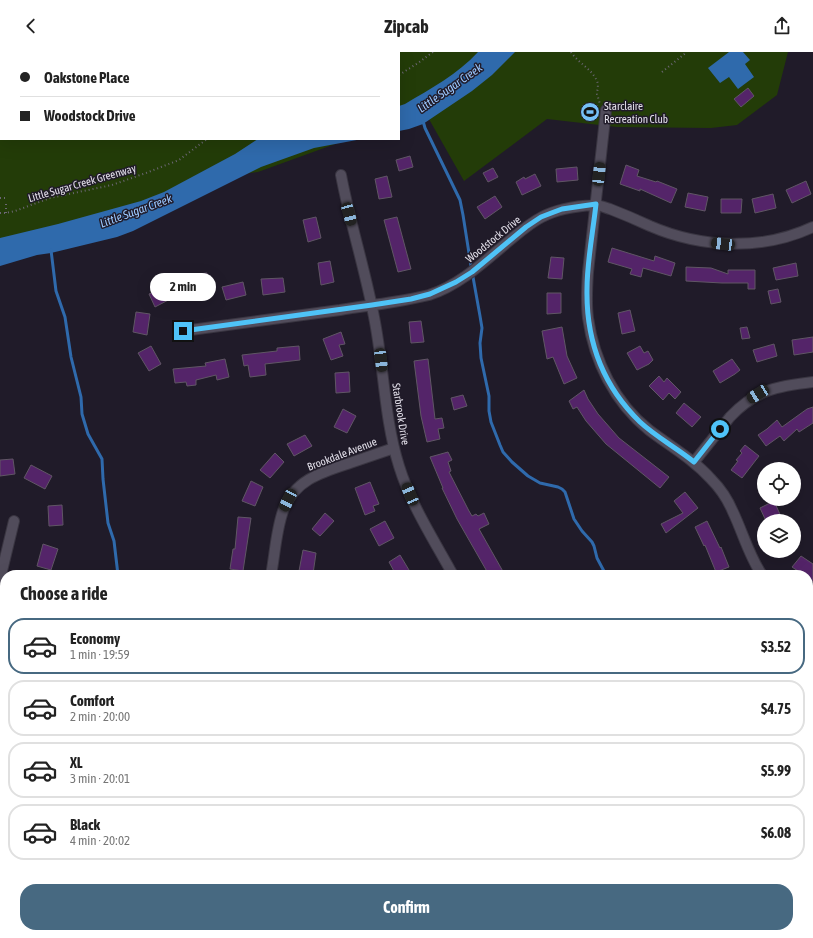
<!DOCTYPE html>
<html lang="en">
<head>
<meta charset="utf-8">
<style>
  body { margin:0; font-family:"Asap Condensed",sans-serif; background:#f2f2f2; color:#222; height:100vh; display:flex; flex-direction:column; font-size:15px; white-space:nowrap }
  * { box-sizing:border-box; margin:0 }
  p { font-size:13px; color:#767676 }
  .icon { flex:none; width:22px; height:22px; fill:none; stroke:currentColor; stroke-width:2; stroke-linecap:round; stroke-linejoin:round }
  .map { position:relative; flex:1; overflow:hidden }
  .side { position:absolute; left:0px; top:518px; width:813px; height:368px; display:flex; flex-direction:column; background:#fff; border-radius:16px 16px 0 0; box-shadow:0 4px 16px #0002 }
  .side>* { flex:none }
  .guide { position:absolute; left:0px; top:0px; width:400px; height:88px; box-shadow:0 4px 16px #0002; display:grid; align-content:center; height:88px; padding:0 20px; background:#fff }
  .controls { position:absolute; left:757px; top:410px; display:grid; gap:8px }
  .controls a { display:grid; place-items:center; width:44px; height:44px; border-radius:50%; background:#fff; box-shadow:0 4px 16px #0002; font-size:20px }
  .end { position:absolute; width:18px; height:18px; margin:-9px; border:5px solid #4fc3f7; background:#111; box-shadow:0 0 0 2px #111 }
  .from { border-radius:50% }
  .bubble { position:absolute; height:28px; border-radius:14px; background:#fff; box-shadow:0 4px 16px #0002; font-size:13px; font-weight:700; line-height:28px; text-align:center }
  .car { position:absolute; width:12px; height:24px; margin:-12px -6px; border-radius:5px; box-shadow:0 0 3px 1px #0007; background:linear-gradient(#222 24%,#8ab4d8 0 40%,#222 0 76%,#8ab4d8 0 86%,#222 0) }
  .guide b { display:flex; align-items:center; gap:14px; height:38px; font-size:15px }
  .guide b+b { border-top:1px solid #e0e0e0 }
  .guide i { width:10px; height:10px; background:#222 }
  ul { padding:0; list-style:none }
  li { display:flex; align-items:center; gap:12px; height:56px; margin:0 8px 6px; padding:0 12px; border:2px solid #e0e0e0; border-radius:16px }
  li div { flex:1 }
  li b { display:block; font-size:15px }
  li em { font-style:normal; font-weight:700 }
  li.current { border-color:#476981 }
  li>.icon { width:36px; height:36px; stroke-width:1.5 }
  h2 { padding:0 20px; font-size:18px; line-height:48px }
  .button { display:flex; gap:8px; margin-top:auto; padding:8px 20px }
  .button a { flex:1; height:46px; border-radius:16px; background:#476981; color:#fff; font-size:16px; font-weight:700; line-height:46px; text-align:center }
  header { display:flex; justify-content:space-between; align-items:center; height:52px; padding:0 20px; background:#fff; font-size:18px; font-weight:700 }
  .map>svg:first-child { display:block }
</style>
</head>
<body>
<header><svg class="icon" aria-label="back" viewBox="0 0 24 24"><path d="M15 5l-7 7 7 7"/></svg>Zipcab<svg class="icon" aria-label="share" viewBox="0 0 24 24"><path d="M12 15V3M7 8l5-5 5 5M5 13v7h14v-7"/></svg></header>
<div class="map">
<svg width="813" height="886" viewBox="0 0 813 886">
  <rect width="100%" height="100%" fill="#201b29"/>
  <path fill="#2b2337" d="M 445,881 L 744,881 L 755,886 L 439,886 L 438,885 Z"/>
  <path fill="#233c08" d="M 125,0 L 306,0 L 306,1 L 122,1 Z
    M 334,0 L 788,0 L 777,43 L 737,73 L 711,76 L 617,75 L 547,67 L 464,129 L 421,53 L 399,68 L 399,1 L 334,1 Z
    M 1,42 L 1,87 L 349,87 L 258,120 L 227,124 L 0,208 L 0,45 Z"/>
  <path fill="#2f6aac" d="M 478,0 L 515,0 L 492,23 L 472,39 L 423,72 L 409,77 L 399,79 L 399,54 L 405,52 C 430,37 458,22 478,0 Z
    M 729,0 L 743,0 L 750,8 L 745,12 L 754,25 L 738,37 L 729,25 L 720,31 L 708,16 Z
    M 258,87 L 362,87 L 314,96 L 261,115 L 133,179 L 117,185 L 51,201 L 37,203 L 0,214 L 0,186 L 58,172 L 141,149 L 164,140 L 235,102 Z"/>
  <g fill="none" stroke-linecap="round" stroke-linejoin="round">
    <path stroke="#2f6aac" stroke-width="3" d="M 423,69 L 425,76 L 460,148 L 463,163 L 471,214
      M 51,198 L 56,239 L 65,265 L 71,305 L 81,345 L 82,362 L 88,382 L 102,407 L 103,427 L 108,471 L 114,489 L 118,523
      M 473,225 L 480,264 L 482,276 L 480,291 L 481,306 L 489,344 L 489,359 L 491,370 L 500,393 L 503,400 L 512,410 L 528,424 L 540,431 L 558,435 L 562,437 L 565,440 L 574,467 L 582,479 L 592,490 L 594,494 L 597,506 L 606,523
      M 808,670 L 813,673
      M 166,886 L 166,881"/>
  </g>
  <path fill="#542469" stroke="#605665" d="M 748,36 L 754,44 L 741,55 L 734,47 Z
    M 410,104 L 413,115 L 399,119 L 396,108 Z
    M 626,113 L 639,118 L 637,124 L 656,130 L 657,129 L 677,137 L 671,151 L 640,137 L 640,139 L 620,132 Z
    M 577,115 L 578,128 L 557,130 L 556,117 Z
    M 493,116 L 498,125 L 488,130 L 483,121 Z
    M 535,122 L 541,134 L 522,143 L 516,130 L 524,125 L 525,127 Z
    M 387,124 L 392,145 L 379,147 L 375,127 Z
    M 806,129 L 811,142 L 792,151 L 786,138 Z
    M 688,141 L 708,145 L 705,159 L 685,155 Z
    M 773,142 L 776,156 L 755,161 L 752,147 Z
    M 495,144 L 502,155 L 485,167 L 477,155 Z
    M 721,147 L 742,147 L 741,161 L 721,161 Z
    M 316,165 L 321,186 L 308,190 L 303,168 Z
    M 397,165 L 411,217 L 398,220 L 384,168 Z
    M 612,196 L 654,209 L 655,204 L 675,211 L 671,224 L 643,216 L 641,225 L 630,222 L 632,217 L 608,210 Z
    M 551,205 L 564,206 L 562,227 L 548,226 Z
    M 330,209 L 334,230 L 321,233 L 318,211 Z
    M 796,211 L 798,224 L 776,228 L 773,216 Z
    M 686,215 L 711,216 L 728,222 L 728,218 L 755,218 L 755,237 L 748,237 L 748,231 L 722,231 L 686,229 Z
    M 207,221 L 209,242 L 187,244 L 186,230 L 200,229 L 199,222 Z
    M 283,226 L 285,240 L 263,243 L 261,227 Z
    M 243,230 L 246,243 L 226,248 L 222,235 Z
    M 168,233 L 174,245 L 155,255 L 149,242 Z
    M 778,237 L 781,250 L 771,252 L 768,239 Z
    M 547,241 L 561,241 L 561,261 L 547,262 Z
    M 630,258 L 635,279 L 622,282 L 618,261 Z
    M 136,260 L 150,262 L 147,283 L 133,280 Z
    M 421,269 L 424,290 L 411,291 L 409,270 Z
    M 562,275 L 567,304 L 577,326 L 564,332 L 553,305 L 547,307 L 542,279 Z
    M 747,275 L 750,286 L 742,287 L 740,276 Z
    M 341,280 L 345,292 L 339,293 L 343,304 L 331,308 L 323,287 Z
    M 813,285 L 813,300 L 794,303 L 792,288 Z
    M 774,292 L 777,304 L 757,310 L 753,298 Z
    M 151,294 L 161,312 L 149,319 L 138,301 Z
    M 299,294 L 300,308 L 265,312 L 266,323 L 250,325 L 248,313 L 244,314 L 242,303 L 277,299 L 277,296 Z
    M 640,294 L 644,301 L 648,299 L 653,308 L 649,312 L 637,318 L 627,301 Z
    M 225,307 L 229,325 L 217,328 L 216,323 L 196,328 L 196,333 L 187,334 L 186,330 L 175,331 L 173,317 L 206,314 L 205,311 Z
    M 428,307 L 435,367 L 442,366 L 444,376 L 438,377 L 440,387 L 427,390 L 421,364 L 414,309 Z
    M 732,307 L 740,318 L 735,322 L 720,331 L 713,319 Z
    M 349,320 L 350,340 L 336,341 L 335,321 Z
    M 659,324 L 664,330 L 667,326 L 681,340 L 675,347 L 669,341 L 663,348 L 649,334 Z
    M 584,338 L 588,347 L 598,362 L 619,386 L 669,425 L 660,436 L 606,392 L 586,369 L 577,355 L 573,357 L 569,349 Z
    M 463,343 L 467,354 L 454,358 L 451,346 Z
    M 684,351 L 701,365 L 692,375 L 676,361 Z
    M 813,355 L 813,371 L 799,380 L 797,377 L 784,389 L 780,384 L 766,394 L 758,383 L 767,377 L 777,368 L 782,375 L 807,357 Z
    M 343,357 L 356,364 L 347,381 L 334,375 Z
    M 305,383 L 312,394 L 294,404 L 287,392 Z
    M 745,393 L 759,404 L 742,426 L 731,418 L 738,409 L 736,408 L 742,401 L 740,399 Z
    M 448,400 L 452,408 L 448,410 L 451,419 L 449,420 L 469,459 L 472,464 L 476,462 L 478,464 L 484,461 L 489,472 L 479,477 L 505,523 L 489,523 L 457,467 L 442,436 L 443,436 L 430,405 Z
    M 275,401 L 284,410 L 270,426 L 260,418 Z
    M 13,407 L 15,422 L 0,424 L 0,408 Z
    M 31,413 L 52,424 L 45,437 L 24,426 Z
    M 251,429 L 263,435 L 255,454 L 242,449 Z
    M 370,430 L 379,452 L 373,454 L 375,459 L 365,463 L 355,436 Z
    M 685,440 L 698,456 L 666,481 L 661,472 L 683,461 L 674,449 Z
    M 774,449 L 783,469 L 766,469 L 760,456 Z
    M 62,453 L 63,473 L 49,474 L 48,454 Z
    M 325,461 L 334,469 L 320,484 L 312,477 Z
    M 238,465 L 251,466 L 243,519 L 230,517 L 233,497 L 235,497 Z
    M 385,469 L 394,486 L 379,494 L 370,477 Z
    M 707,469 L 720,496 L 721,495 L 729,515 L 716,520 L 705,493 L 704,494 L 695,475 Z
    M 43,492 L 58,497 L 51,518 L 37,514 Z
    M 303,498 L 316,501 L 313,522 L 299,519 Z
    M 400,503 L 412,523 L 396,523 L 389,510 Z
    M 801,504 L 813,512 L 813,530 L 808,526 L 808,523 L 804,523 L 792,515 Z"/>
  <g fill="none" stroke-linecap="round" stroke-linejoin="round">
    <g stroke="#3a3642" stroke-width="12">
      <path id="minor" d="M 606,58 L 588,220 C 587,235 586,251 588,266 C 594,309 615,351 649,378 C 670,394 693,407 711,427 C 720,436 728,448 733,460 C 743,481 749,504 762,523
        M 341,123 C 350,171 365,217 374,265 C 384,314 384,366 399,414 C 411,453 434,488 453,523
        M 183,279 C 235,272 288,265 340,258 C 357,255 375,253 393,250 C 405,248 417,246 429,243 C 460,233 485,209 509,189 C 520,180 530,171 542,165 C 557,157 577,154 594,153 C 599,152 605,156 610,157 C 623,162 637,168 650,174 C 701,196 762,199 813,175
        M 694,410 L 730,365 C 755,338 778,334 813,330
        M 271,523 C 275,502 276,479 283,459 C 294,428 322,420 350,411 C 365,406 379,401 394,396
        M 0,527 L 14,469
        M 808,564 L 813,566
        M 808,609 L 813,598
        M 0,795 L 5,795
        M 808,805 L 813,807
        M 342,881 L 344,886"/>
    </g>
    <path stroke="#6b6773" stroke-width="2" stroke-dasharray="1 3" stroke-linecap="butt" d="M 571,0 C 578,11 592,17 597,29 C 599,34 597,38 597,42 C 598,45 599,49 600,52
      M 662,20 L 687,0
      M 399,23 L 418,11 L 433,0
      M 0,146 L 6,146
      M 6,152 L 6,161
      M 0,161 L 6,161 L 15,159 L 50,146 L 112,133 L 146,121 L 179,108 L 207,87"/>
    <use href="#minor" stroke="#514c5b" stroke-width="10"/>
  </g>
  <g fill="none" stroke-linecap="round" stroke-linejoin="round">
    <path stroke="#4fc3f7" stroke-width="5" d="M 183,279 L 372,253 L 411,247 L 430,242 L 456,230 L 472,220 L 526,175 L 541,165 L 554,160 L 562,157 L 596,152 C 593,180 587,209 587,237 C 586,289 603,334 640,370 C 656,385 677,396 694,410 L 720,377"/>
  </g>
  <defs>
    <g id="stadium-disc" transform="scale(1)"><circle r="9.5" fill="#75c0f6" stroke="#201b29"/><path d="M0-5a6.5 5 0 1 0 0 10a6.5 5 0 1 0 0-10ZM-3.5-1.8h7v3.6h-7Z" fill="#111"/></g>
  </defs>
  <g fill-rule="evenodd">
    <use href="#stadium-disc" x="590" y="60"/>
  </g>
  <g text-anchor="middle" stroke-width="3" stroke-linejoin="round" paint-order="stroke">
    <g font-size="11" fill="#e3e0ea" stroke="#201b29" text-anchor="start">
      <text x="604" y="58">Starclaire<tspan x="604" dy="13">Recreation Club</tspan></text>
    </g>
    <g font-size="11" fill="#e3e0ea" stroke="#201b29">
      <text transform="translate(82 131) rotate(-16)" y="4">Little Sugar Creek Greenway</text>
      <text transform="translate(493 187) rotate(-39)" y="4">Woodstock Drive</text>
      <text transform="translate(401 362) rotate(81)" y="4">Starbrook Drive</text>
      <text transform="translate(342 402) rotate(-21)" y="4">Brookdale Avenue</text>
    </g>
    <g font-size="12" font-style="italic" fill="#9bc8ff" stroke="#201b29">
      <text transform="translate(450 36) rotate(-35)" y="4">Little Sugar Creek</text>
      <text transform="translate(136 159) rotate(-20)" y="4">Little Sugar Creek</text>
    </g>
  </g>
</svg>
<div class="controls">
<a><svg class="icon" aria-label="locate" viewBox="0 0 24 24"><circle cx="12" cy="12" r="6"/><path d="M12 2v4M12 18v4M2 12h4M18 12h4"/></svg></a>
<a><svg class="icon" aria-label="layers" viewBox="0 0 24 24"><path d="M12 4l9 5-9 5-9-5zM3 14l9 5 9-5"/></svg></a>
</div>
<i class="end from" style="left:720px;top:377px"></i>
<i class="end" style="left:183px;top:279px"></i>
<div class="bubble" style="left:150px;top:221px;width:66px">2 min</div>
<i class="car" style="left:599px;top:122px;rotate:6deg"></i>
<i class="car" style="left:349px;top:162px;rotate:165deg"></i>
<i class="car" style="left:723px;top:192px;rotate:277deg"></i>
<i class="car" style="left:381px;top:308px;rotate:173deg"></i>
<i class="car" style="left:758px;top:342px;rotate:238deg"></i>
<i class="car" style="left:410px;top:442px;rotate:337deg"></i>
<i class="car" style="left:288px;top:448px;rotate:206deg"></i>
<div class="guide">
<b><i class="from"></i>Oakstone Place</b>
<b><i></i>Woodstock Drive</b>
</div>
<section class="side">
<h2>Choose a ride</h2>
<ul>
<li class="current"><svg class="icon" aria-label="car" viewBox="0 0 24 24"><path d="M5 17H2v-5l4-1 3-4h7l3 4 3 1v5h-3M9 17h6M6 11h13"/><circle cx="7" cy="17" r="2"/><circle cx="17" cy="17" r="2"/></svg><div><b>Economy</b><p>1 min · 19:59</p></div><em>$3.52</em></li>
<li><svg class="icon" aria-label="car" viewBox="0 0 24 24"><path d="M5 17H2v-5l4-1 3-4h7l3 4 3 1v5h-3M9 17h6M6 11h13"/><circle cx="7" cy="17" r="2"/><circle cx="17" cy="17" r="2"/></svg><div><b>Comfort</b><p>2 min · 20:00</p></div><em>$4.75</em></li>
<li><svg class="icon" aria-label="car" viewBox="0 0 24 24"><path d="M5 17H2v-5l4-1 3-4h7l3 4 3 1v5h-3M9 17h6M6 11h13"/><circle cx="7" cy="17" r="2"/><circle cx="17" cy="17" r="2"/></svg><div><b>XL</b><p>3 min · 20:01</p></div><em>$5.99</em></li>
<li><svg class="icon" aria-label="car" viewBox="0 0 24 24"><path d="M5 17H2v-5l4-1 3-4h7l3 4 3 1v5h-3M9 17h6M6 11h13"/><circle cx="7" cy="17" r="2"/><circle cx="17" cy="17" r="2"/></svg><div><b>Black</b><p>4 min · 20:02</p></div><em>$6.08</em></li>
</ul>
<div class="button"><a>Confirm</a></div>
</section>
</div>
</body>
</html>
